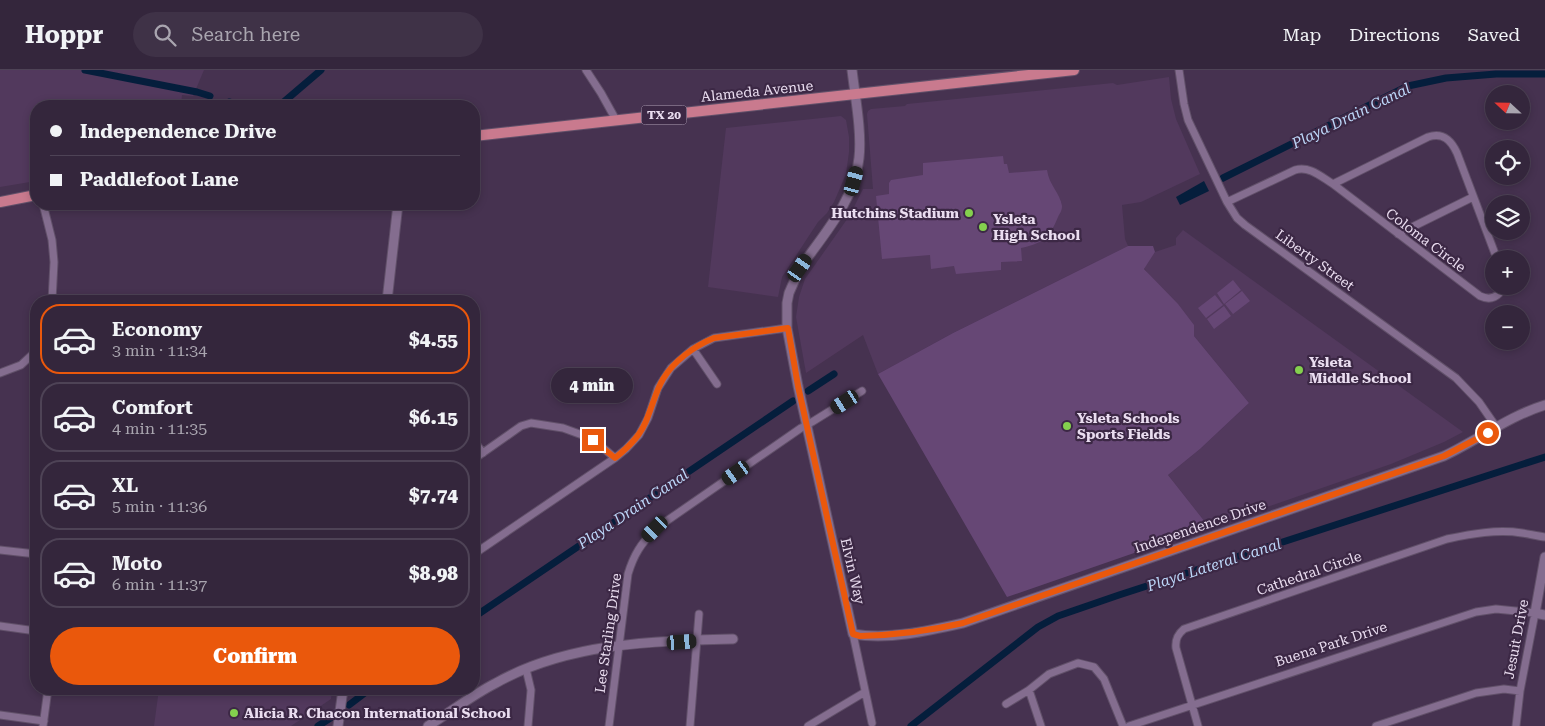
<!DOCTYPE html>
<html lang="en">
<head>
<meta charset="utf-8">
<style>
  body { margin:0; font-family:"Roboto Serif",serif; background:#3f3247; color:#f1f3f6; height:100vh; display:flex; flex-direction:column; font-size:19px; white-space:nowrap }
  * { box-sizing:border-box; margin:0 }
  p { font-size:16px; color:#a9a5af }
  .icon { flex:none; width:28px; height:28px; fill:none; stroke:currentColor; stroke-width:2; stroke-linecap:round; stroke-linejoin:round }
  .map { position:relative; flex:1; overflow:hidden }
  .details { position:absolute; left:30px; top:225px; width:450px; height:400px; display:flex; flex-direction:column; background:#34263c; border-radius:20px; box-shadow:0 2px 8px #0003,0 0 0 1px #4e4356 }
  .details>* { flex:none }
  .top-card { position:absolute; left:30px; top:30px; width:450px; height:110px; border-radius:20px; box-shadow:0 2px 8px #0003,0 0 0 1px #4e4356; display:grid; align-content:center; height:110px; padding:0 20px; background:#34263c }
  .needle { width:32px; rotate:292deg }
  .buttons { position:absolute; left:1485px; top:15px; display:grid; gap:10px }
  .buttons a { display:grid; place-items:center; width:45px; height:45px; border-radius:50%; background:#34263c; box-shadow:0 2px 8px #0003,0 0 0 1px #4e4356; font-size:25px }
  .end { position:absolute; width:22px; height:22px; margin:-11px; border:6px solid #ea580c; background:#fff; box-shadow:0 0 0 2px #fff }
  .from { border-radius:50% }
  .bubble { position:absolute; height:35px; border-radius:18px; background:#34263c; box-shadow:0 2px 8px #0003,0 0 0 1px #4e4356; font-size:16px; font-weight:800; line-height:35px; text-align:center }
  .car { position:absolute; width:15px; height:30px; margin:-15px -8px; border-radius:6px; box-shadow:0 0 4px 1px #0007; background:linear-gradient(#222 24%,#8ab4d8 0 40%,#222 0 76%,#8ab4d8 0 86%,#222 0) }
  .top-card b { display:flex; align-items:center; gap:18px; height:48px; font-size:19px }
  .top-card b+b { border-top:1px solid #4e4356 }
  .top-card i { width:12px; height:12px; background:#f1f3f6 }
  ul { padding:9px 0 0; list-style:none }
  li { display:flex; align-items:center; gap:15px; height:70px; margin:0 10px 8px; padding:0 10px; border:2px solid #4e4356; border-radius:20px }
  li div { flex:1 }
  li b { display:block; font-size:19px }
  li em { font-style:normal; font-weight:800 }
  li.on { border-color:#ea580c }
  li>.icon { width:45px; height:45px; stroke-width:1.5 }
  .button { display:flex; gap:10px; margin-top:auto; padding:10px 20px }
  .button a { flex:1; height:58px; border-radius:30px; background:#ea580c; color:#fff; font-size:20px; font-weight:800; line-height:58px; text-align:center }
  header { display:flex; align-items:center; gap:30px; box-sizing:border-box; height:70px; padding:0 25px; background:#34263c; border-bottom:1px solid #4e4356 }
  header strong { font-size:24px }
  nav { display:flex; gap:28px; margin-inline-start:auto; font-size:18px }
  .search { width:350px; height:45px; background:#3f3247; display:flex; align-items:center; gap:12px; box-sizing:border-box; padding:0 18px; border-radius:28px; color:#a9a5af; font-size:19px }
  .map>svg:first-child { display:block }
</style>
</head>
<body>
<header>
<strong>Hoppr</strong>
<div class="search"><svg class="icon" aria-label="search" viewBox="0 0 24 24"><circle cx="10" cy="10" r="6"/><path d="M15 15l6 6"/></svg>Search here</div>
<nav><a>Map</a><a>Directions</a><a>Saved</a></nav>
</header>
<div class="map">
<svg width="1545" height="656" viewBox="0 0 1545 656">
  <rect width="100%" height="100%" fill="#463250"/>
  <path fill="#52395d" d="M 0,0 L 204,0 L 193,26 L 182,25 L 181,36 L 36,36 L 36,111 L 0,117 Z
    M 1169,7 L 1171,29 L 1176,49 L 1200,104 L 1141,132 L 1122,135 L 1125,169 L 1128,176 L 953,263 L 878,304 L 863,265 L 806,303 L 796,247 L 799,227 L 805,209 L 850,145 L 863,119 L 873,119 L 867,44 L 868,41 L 871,39 L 905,36 L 907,34 L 1113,13 L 1117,15 Z
    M 841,46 L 846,50 L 849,67 L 849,82 L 846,104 L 834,132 L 827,143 L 818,152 L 782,207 L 778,227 L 708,217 L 726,58 Z
    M 1183,160 L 1463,362 L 1444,372 L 1391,394 L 1209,457 L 1168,405 L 1200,379 L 1249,333 L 1194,266 L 1144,198 L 1155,182 L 1176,175 L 1176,168 Z
    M 159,619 L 332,619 L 331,629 L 291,656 L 154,656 Z"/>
  <path fill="#664775" d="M 1003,86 L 1004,94 L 1007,94 L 1009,103 L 1047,100 C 1049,115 1060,123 1062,136 C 1062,141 1060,143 1058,147 C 1050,167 1042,174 1021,178 L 1022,191 L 1001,192 L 1001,200 L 956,204 L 954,196 L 931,199 L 930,185 L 882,189 L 876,126 L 889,124 L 889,113 L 891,110 L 923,105 L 923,93 Z
    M 1128,176 L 1153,176 L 1155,182 L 1144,199 L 1178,234 L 1194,255 L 1194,266 L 1249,333 L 1200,379 L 1168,405 L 1209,457 L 1007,527 L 878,304 L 953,263 Z
    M 1233,210 L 1241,220 L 1224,234 L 1217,223 Z
    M 1242,221 L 1250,231 L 1233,244 L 1225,234 Z
    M 1215,225 L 1223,235 L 1206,248 L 1198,238 Z
    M 1224,236 L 1231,246 L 1214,259 L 1207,249 Z"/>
  <path fill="#051e3c" d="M 1204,111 L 1209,121 L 1180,135 L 1176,127 Z"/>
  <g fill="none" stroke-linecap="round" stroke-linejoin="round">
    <path stroke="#051e3c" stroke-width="7" d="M 85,0 L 197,22 L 210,26
      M 229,32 L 244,36
      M 279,36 L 321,0
      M 1223,108 L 1408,16 L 1446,8 L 1496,4 L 1545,4
      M 808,321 L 834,304
      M 474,547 L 793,331
      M 349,635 L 370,619
      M 318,656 L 332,647
      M 911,656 L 1038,557 L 1058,546 L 1119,525 L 1545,387"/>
    <g stroke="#615069" stroke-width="9">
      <path id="minor" d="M 586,0 L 601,23 L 616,50
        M 1179,0 L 1184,34 L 1188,50 L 1227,132 L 1237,148 L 1245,155 L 1456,308 L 1479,332 L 1497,358
        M 1333,114 L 1428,67 C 1443,62 1451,70 1457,83 L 1497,189
        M 1227,132 L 1295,100 C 1310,96 1320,106 1333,114 L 1480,226 C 1491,231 1499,227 1504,216
        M 43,134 L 52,170 L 54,192 L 52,231
        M 1398,164 L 1473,127
        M 693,279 L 717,314
        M 0,303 L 21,295 L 36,281
        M 474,371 L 483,383
        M 474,389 L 521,356 L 531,353 L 563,358 L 585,366 L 602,377 L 615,388
        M 0,480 L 36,484
        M 474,484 L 615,388 L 626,379 L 639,365 L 648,348 L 658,318 L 671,298 L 693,279 L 714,268 L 787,258
        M 0,556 L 36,561
        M 853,564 L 872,653
        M 526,599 L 531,620 L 528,656
        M 1029,620 L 1041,656
        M 1006,634 L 1029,620 L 1049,604 L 1078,593 L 1094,597 L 1104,609 L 1123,656
        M 0,645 L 44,651
        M 43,656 L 48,619
        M 609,656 L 628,504 C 634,484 641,474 655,459 L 801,358 L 812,352 L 862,321
        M 690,656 L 699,544
        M 808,656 L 865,622
        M 1129,656 L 1476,542 L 1496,539 L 1535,543 L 1520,621 L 1516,656
        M 1198,656 L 1176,578 C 1175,569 1178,564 1184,559 L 1447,469 C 1471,464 1497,459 1522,463 C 1529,464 1537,466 1545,467
        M 1376,656 L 1476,623 L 1504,619 L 1520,621"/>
    </g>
    <g stroke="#615069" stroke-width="11">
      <path id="tertiary" d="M 852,0 C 855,26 862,62 859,88 C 855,130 824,164 800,198 L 789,223 L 787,233 L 787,258 L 798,316 L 853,564 C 889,570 928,561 963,553 L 1444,386 C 1478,370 1509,346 1545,335
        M 387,231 L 398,134
        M 1545,487 L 1535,543 L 1545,545
        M 338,656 L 343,619
        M 428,656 C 451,642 472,625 496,613 C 567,573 653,571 733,569"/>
    </g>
    <g stroke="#615069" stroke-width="12">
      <path id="primary" d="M 474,66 L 1074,0
        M 0,132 L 36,125"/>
    </g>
    <use href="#minor" stroke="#846d8f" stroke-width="7"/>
    <use href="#tertiary" stroke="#846d8f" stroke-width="9"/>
    <use href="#primary" stroke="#c97a8e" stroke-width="10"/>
  </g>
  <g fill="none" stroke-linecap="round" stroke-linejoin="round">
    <path stroke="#ea580c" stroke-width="6" d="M 593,370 L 615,388 C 630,376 642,364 648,346 C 653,334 656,321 663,309 C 674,291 694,276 714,268 L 788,258 L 798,316 L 853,564 L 860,566 C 896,565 929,561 963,553 L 1444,386 L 1488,363"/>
  </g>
  <g fill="#84d04e" stroke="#3c2845" stroke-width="2">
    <circle cx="969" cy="143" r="5"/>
    <circle cx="983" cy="157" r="5"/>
    <circle cx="1299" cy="300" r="5"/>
    <circle cx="1067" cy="356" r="5"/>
    <circle cx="234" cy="643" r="5"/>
  </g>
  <g text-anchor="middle" stroke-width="4.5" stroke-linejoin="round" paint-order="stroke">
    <rect fill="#3c2845" stroke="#b6a7bd" stroke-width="1" x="641.5" y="35.5" width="45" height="19" rx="4"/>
    <g font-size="12" font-weight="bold" fill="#eaddf0">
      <text x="664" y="49">TX 20</text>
    </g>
    <g font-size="14" fill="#eaddf0" stroke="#3c2845">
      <text transform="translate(757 21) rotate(-6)" y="5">Alameda Avenue</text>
      <text transform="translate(1426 170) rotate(37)" y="5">Coloma Circle</text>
      <text transform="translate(1315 190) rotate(36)" y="5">Liberty Street</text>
      <text transform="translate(1200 456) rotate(-19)" y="5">Independence Drive</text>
      <text transform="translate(853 501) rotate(77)" y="5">Elvin Way</text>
      <text transform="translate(1309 503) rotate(-19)" y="5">Cathedral Circle</text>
      <text transform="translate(608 563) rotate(-82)" y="5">Lee Starling Drive</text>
      <text transform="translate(1516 569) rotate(-79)" y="5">Jesuit Drive</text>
      <text transform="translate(1331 574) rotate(-18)" y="5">Buena Park Drive</text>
    </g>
    <g font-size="14" font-weight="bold" fill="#eaddf0" stroke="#3c2845" text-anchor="start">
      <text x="959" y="148" text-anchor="end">Hutchins Stadium</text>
      <text x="993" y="154">Ysleta<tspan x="993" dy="16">High School</tspan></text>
      <text x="1309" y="297">Ysleta<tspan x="1309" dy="16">Middle School</tspan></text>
      <text x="1077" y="353">Ysleta Schools<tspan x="1077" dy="16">Sports Fields</tspan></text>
      <text x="244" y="648">Alicia R. Chacon International School</text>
    </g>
    <g font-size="15" font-style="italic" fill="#bdd7f9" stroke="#3c2845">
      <text transform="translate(1351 46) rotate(-26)" y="5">Playa Drain Canal</text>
      <text transform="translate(633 439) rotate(-34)" y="5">Playa Drain Canal</text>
      <text transform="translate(1214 495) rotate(-18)" y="5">Playa Lateral Canal</text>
    </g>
  </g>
</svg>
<div class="buttons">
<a><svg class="needle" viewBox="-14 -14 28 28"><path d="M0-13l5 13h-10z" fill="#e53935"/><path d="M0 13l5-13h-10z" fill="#a9a5af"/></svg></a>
<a><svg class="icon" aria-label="locate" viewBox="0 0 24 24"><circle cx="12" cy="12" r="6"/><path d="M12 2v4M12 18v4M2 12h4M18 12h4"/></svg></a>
<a><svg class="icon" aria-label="layers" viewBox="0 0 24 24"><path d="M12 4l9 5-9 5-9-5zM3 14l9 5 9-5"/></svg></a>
<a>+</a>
<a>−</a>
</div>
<i class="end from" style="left:1488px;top:363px"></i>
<i class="end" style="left:593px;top:370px"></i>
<div class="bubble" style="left:551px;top:298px;width:82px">4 min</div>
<i class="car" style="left:854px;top:111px;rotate:15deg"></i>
<i class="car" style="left:800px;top:198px;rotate:35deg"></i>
<i class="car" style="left:845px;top:332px;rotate:238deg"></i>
<i class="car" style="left:736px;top:403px;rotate:235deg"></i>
<i class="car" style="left:655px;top:459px;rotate:225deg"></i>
<i class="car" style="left:682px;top:572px;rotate:86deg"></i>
<div class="top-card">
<b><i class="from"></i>Independence Drive</b>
<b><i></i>Paddlefoot Lane</b>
</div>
<section class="details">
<ul>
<li class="on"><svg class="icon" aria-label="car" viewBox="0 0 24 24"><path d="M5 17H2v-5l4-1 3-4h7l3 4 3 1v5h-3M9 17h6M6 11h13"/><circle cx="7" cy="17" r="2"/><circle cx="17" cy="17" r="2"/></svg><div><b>Economy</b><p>3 min · 11:34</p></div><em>$4.55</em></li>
<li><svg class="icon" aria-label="car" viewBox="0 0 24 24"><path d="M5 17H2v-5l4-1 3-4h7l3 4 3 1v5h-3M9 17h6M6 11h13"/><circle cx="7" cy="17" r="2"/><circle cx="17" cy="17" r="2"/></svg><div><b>Comfort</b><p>4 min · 11:35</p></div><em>$6.15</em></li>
<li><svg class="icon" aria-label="car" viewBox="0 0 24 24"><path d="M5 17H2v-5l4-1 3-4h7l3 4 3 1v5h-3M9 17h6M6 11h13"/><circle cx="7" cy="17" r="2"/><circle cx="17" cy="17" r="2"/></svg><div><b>XL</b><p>5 min · 11:36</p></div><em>$7.74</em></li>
<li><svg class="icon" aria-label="car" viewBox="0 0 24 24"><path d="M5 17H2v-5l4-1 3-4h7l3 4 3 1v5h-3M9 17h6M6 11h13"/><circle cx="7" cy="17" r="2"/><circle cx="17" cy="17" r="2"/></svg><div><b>Moto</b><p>6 min · 11:37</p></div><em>$8.98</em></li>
</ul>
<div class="button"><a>Confirm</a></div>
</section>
</div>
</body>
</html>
